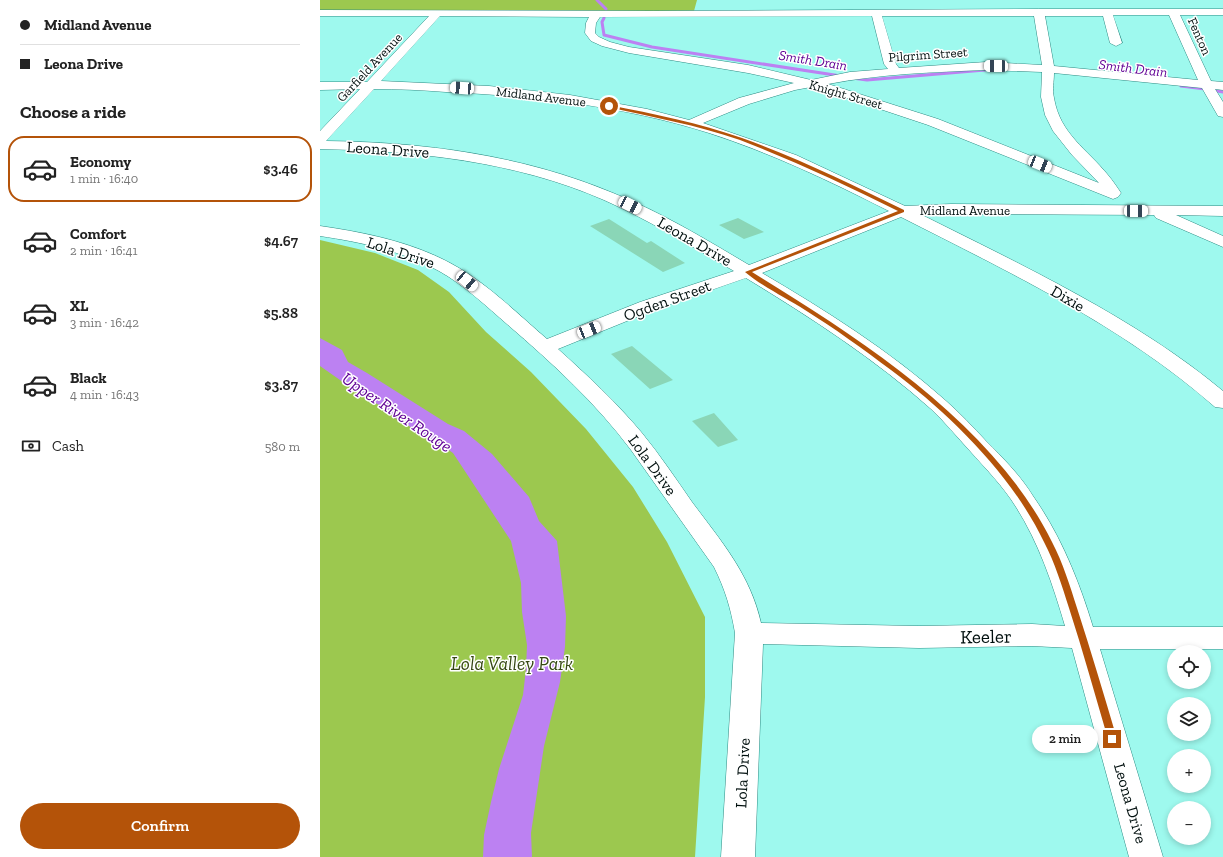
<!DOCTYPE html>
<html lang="en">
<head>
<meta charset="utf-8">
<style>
  body { margin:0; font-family:"Zilla Slab",serif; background:#f2f2f2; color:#222; height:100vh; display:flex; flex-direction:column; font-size:15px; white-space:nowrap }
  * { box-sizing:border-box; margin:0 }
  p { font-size:13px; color:#767676 }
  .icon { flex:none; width:22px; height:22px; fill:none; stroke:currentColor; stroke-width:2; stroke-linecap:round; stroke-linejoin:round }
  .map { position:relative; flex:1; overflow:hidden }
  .side { display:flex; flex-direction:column; background:#fff; width:320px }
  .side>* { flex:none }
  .top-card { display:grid; align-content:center; height:88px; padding:0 20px; background:#fff }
  .tools { position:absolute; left:847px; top:645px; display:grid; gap:8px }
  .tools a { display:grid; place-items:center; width:44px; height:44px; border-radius:50%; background:#fff; box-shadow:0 2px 6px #0003; font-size:20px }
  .end { position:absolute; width:18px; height:18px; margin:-9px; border:5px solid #b45309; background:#fff; box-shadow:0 0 0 2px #fff }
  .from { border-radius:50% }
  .bubble { position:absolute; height:28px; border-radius:14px; background:#fff; box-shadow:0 2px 6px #0003; font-size:13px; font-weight:600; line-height:28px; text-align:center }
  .car { position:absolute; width:12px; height:24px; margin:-12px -6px; border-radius:5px; box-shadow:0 0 3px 1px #0007; background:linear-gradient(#fff 24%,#345 0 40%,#fff 0 76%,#345 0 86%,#fff 0) }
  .top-card b { display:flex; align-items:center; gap:14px; height:38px; font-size:15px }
  .top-card b+b { border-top:1px solid #e0e0e0 }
  .top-card i { width:10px; height:10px; background:#222 }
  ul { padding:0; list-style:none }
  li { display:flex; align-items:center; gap:12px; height:66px; margin:0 8px 6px; padding:0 12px; border:2px solid transparent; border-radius:16px }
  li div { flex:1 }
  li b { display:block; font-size:15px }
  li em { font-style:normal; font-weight:600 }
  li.on { border-color:#b45309 }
  li>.icon { width:36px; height:36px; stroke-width:1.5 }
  h2 { padding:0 20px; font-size:18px; line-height:48px }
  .pay { display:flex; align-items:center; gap:10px; height:44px; padding:0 20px; font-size:15px }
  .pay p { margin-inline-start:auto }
  .button { display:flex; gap:8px; margin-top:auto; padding:8px 20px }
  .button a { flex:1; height:46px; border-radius:24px; background:#b45309; color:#fff; font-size:16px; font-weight:600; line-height:46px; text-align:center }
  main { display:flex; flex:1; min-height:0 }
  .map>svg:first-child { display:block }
</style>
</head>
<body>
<main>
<section class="side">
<div class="top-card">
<b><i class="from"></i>Midland Avenue</b>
<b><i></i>Leona Drive</b>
</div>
<h2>Choose a ride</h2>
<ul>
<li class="on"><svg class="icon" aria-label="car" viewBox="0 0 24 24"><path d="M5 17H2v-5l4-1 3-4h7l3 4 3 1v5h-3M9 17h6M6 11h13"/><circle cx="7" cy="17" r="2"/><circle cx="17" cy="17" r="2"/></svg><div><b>Economy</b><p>1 min · 16:40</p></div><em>$3.46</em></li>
<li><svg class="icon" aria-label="car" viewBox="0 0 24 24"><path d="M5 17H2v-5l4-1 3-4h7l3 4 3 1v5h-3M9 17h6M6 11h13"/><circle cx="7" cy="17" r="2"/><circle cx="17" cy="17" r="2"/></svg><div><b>Comfort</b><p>2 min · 16:41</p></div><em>$4.67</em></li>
<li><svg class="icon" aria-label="car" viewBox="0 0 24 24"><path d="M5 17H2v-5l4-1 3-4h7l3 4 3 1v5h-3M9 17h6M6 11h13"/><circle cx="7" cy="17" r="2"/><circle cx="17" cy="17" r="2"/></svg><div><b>XL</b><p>3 min · 16:42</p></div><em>$5.88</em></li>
<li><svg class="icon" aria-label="car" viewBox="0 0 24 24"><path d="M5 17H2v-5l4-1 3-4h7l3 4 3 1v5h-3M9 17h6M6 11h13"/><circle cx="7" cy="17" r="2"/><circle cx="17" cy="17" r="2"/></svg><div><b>Black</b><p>4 min · 16:43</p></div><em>$3.87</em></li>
</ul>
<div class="pay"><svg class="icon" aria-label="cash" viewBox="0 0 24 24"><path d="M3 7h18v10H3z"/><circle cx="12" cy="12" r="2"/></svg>Cash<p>580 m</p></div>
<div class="button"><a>Confirm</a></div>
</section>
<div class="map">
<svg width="903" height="857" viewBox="0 0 903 857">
  <rect width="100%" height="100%" fill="#9ef9ee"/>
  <path fill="#9cc84f" d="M 0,0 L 377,0 L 374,11 L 0,11 Z
    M 0,240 L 55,253 L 98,270 L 129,292 L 166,332 L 211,372 L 266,429 L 313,487 L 347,542 L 385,617 L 385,697 L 375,857 L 0,857 Z"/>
  <path fill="#bc81f2" d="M 0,338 L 22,350 L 28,362 L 47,373 L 128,424 L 144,431 L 172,454 L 209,497 L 219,521 L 237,541 L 246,616 L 245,647 L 240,682 L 224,746 L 211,833 L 212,857 L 163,857 L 164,835 L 171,802 L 179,769 L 203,695 L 206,669 L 207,645 L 202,612 L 201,583 L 191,541 L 133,453 L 123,446 L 75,418 L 59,405 L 40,394 L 0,366 Z"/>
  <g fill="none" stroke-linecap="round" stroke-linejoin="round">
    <path stroke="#bc81f2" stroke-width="3" d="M 277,0 L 286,9
      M 284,18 L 282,22 L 284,35 L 332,47 L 521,76
      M 532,78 L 547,80 L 665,70
      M 861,86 L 885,89
      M 891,90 L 903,92"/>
  </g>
  <path fill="#8ad6b7" d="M 418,218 L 444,232 L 424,239 L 399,225 Z
    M 289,219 L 327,243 L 331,241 L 365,263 L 343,272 L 270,226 Z
    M 312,346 L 353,380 L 330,389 L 291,354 Z
    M 394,413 L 418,440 L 398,447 L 372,421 Z"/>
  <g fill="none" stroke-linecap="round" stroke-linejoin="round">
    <g stroke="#2d8c84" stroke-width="1">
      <path id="minor" d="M 719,9 L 903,9 L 903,15 L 860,15 L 891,81 L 903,82 L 903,90 L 895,89 L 903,102 L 903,117 L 898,116 L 882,88 L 734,73 C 734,81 732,90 734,98 C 740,134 767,149 788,175 C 793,181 797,187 801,193 L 798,197 L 793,199 L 608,125 L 506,91 L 491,87 L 475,90 L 429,104 L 383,123 L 476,155 L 585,206 L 631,204 L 903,206 L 903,216 L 856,215 L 903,236 L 903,247 L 836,218 L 834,215 L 631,214 L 602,215 C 702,265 817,319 903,391 L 903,408 L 895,407 C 803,326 689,272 581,217 L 442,273 C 505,310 570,351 625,400 C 640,413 653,427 666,441 C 683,458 700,475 713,496 C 741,536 759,581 773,627 L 903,627 L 903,649 L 780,649 L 843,857 L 809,857 L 752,648 L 712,646 L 599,648 L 443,644 L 435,857 L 401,857 L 415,633 C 411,609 405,589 394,567 L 311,450 C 276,403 232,363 188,325 C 166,306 144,285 119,271 C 82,251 41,242 0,236 L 0,226 C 48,233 97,243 139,268 C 171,287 199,315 227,339 L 320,302 L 414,271 C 371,246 329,220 284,200 C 195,161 96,151 0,149 L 0,131 L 40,89 L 0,90 L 0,82 L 47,82 L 109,16 L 0,16 L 0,10 L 333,11 ZM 793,15 L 849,15 L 878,80 L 734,66 L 725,16 L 783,16 L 790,43 L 796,46 L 802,43 ZM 120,16 L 269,17 L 266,23 L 265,33 L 271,41 L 282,46 L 309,53 L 428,73 L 474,83 L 419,98 L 369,120 L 327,109 L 250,95 L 169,86 L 61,81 ZM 552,16 L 564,64 L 568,69 L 530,72 L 491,80 L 428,65 L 309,47 L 290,42 L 279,37 L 275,33 L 276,23 L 280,17 ZM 562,16 L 714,16 L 722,65 L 666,62 L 579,68 L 576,64 ZM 666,70 L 722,72 L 721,97 L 725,115 L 733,131 L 752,155 L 779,183 L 618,119 L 508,84 C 560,74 613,72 666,70 ZM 54,89 C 78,89 102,90 126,92 C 214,96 304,106 389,133 C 451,153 510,181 569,211 L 429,265 C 385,239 341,212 293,193 C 202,155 103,142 6,141 ZM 426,278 C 490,317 555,359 611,409 C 625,422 637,437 650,451 C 666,469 683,486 696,507 C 719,543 733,585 745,626 L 712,624 L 599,626 L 441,623 C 430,574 401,541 372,502 C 356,479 340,455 322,433 C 297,403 267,375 238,349 L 334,310 Z"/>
    </g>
    <use href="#minor" fill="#fff" fill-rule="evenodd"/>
  </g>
  <path fill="#b45309" d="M 289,105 C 334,114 379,123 422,138 C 478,158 531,184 584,210 L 584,212 L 432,272 C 541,339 673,423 732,542 C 743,563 750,586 757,608 C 771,651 784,695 797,739 L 795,742 L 789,742 L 788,739 C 775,695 763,651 749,608 C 742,586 735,563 724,542 C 692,475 630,414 571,370 C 543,349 514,328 485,310 C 468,299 440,285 425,272 L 578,211 C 526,185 474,161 420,140 C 377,125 332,117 288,107 Z"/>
  <g text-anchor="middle" stroke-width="3" stroke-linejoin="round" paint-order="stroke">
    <g font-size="13" fill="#000f0e" stroke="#fff">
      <text transform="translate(880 36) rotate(66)" y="5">Fenton</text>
      <text transform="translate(608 54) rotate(-4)" y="5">Pilgrim Street</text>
      <text transform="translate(49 67) rotate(-47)" y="5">Garfield Avenue</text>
      <text transform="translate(526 94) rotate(16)" y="5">Knight Street</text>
      <text transform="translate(221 96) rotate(7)" y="5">Midland Avenue</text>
      <text x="645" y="215">Midland Avenue</text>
    </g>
    <g font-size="14" font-style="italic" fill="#600094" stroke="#fff">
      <text transform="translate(493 60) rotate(9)" y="5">Smith Drain</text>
      <text transform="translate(813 68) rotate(7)" y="5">Smith Drain</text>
    </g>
    <g font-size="16" fill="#000f0e" stroke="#fff">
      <text transform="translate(68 149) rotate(4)" y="6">Leona Drive</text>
      <text transform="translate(375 241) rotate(30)" y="6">Leona Drive</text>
      <text transform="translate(81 252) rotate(18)" y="6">Lola Drive</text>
      <text transform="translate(748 298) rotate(30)" y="6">Dixie</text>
      <text transform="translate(347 300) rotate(-20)" y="6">Ogden Street</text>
      <text transform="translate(333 465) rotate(54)" y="6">Lola Drive</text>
      <text transform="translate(422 773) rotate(-87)" y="6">Lola Drive</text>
      <text transform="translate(811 803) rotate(74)" y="6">Leona Drive</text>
    </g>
    <g font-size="17" font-style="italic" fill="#600094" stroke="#fff">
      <text transform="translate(77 412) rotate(34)" y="6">Upper River Rouge</text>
    </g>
    <g font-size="19" fill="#000f0e" stroke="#fff">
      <text transform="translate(666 636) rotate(-1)" y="7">Keeler</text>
    </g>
    <g font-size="19" font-style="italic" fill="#364814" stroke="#fff">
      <text x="192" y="670">Lola Valley Park</text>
    </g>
  </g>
</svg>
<div class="tools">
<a><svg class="icon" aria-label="locate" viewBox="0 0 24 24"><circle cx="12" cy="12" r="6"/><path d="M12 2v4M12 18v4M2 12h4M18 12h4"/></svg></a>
<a><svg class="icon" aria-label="layers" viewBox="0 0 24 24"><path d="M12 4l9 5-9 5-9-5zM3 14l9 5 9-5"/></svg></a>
<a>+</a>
<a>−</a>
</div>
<i class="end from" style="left:289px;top:106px"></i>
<i class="end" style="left:792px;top:739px"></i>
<div class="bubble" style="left:712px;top:725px;width:66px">2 min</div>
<i class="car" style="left:676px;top:66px;rotate:271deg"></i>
<i class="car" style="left:142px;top:88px;rotate:274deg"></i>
<i class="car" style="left:720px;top:164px;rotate:112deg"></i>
<i class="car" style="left:310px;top:205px;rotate:117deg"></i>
<i class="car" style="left:816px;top:211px;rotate:90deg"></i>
<i class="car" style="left:147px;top:281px;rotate:130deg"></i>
<i class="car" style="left:269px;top:330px;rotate:68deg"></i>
</div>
</main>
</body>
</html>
